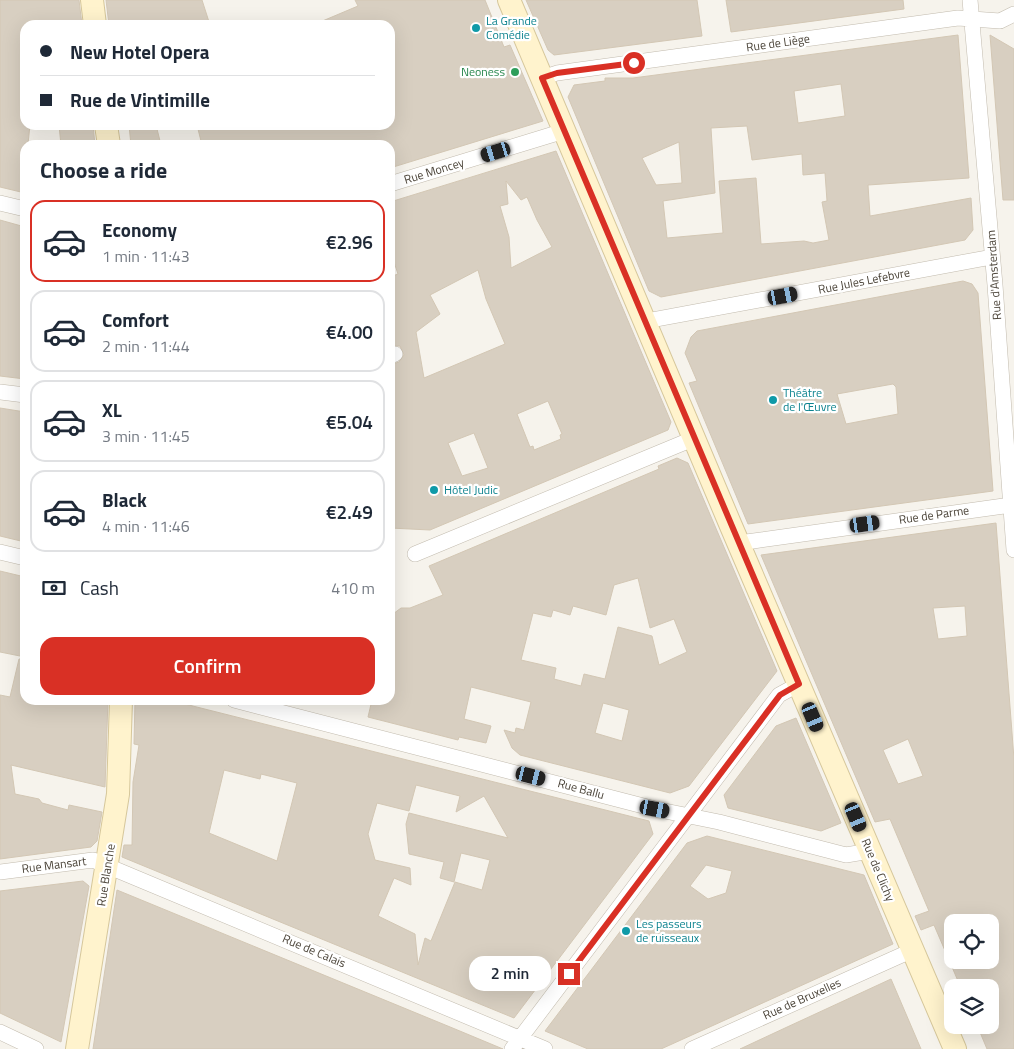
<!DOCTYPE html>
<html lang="en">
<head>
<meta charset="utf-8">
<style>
  body { margin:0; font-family:"Titillium Web",sans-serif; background:#f2f2f3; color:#1f2937; height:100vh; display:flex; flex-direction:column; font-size:19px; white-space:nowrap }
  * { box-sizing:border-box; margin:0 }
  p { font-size:16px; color:#747a83 }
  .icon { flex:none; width:28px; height:28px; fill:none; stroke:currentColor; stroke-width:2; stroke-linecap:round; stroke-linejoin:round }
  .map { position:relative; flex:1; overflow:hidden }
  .side { position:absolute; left:20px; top:140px; width:375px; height:565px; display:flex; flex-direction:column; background:#fff; border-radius:15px; box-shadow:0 5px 20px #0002 }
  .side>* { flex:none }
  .hud { position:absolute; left:20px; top:20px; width:375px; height:110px; border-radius:15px; box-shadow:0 5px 20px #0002; display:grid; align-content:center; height:110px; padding:0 20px; background:#fff }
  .buttons { position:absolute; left:944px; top:914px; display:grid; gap:10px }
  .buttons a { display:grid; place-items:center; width:55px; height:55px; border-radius:10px; background:#fff; box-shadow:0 5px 20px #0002; font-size:25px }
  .end { position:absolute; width:22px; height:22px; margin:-11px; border:6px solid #d93025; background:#fff; box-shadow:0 0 0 2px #fff }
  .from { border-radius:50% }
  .bubble { position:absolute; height:35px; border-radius:15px; background:#fff; box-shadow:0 5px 20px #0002; font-size:16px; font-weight:600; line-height:35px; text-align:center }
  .car { position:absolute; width:15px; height:30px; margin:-15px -8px; border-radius:6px; box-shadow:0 0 4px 1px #0007; background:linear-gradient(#222 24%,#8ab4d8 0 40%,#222 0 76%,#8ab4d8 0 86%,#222 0) }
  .hud b { display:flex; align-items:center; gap:18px; height:48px; font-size:19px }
  .hud b+b { border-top:1px solid #e0e1e3 }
  .hud i { width:12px; height:12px; background:#1f2937 }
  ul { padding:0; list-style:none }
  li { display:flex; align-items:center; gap:15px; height:82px; margin:0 10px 8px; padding:0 10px; border:2px solid #e0e1e3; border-radius:15px }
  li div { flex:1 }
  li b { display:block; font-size:19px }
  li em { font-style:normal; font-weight:600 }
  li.current { border-color:#d93025 }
  li>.icon { width:45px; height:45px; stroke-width:1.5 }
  h2 { padding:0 20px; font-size:22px; line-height:60px }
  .pay { display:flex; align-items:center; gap:12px; height:55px; padding:0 20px; font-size:19px }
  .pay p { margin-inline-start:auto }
  .button { display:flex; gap:10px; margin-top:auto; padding:10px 20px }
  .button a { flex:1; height:58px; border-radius:15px; background:#d93025; color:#fff; font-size:20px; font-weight:600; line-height:58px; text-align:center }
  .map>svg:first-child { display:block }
</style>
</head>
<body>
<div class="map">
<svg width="1014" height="1049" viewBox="0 0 1014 1049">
  <rect width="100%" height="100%" fill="#f6f3ec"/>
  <path fill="#d8cfc1" stroke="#d3c7b4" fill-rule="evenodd" d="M 0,0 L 79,0 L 82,25 L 25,25 L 25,125 L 30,125 L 28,144 L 25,143 L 25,193 L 0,187 Z
    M 106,0 L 202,0 L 210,25 L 109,25 Z
    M 355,0 L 485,0 L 504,47 L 510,45 L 543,121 L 390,168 L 390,145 L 202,145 L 197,125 L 390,125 L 390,25 L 313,25 L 358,6 Z
    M 526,0 L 697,0 L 702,36 L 554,55 L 548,50 Z
    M 726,0 L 903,0 L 904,9 L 731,32 Z
    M 958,35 L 969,178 L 868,185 L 870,216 L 971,198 L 973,230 L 965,240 L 661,297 L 649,291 L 568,97 L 574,85 L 605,81 L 605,78 L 633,78 ZM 841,84 L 845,116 L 798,123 L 794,91 ZM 747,126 L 752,160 L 802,154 L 803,175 L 825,173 L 827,201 L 822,202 L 829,240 L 813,243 L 804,241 L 761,244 L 756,178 L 719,181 L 723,233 L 667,238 L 663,201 L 715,193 L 711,128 ZM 679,142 L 682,183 L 656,185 L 642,158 Z
    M 990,35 L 1014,49 L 1014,200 L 1003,200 Z
    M 59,125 L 93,125 L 95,145 L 61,145 Z
    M 129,125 L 156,125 L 161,145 L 131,145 Z
    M 556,151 L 671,422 L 668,430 L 430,530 L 390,528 L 390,365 L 399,362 L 404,355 L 400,346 L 390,346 L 390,277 L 398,274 L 390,250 L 390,202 ZM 506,181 L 521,200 L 527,197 L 537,220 L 552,247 L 511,268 L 509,237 L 500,206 L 508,204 ZM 478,270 L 486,299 L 505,344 L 424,378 L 416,332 L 440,314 L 430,295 ZM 548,401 L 562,434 L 560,435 L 561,439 L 534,450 L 533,446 L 530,447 L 517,414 ZM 474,433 L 488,468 L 462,476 L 448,443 Z
    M 0,220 L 25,227 L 25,379 L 0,376 Z
    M 963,281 L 972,284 L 978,293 L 993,491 L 748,524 L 689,383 L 697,381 L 685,353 L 691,337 L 697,331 ZM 893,384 L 896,387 L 898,414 L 846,424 L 837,394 Z
    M 0,408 L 25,412 L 25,542 L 0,536 Z
    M 677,458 L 688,463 L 777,671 L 689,786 L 670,793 L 520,755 L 512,748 L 504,730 L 515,733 L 516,728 L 524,730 L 531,702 L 471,687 L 464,719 L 491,726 L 486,743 L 459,737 L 458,740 L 368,717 L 372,700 L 390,700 L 390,624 L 393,614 L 401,608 L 410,608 L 443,595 L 429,566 L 659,469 L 658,466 ZM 638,578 L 650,628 L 674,619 L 687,652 L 659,665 L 652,636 L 618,627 L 605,679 L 584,674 L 581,686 L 554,679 L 556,668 L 521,660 L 533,613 L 551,617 L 553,610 L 570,615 L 573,606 L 606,615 L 614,585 ZM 603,703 L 629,710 L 622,741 L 595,733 Z
    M 996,523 L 1014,759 L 1014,1049 L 987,1049 L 977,1025 L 990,1025 L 990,988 L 961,988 L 934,925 L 921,930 L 915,916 L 929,911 L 890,819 L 875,822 L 761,555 ZM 965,606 L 967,636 L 938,639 L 933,608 ZM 908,739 L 923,776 L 898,784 L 883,750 ZM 952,922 L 990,922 L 990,960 L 952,960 Z
    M 0,571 L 25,577 L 25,657 L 0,652 Z
    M 19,659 L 25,659 L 25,700 L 108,700 L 105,787 L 11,765 L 15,794 L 39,799 L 42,803 L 68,810 L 69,805 L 102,812 L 97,841 L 91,847 L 0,859 L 0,695 L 10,697 Z
    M 135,700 L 169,700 L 649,821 L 653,834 L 514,1018 L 122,857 L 124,845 L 132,845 L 133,782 L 139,745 L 134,744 ZM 224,770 L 260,779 L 261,774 L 297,783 L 277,861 L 209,833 ZM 416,785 L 460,796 L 456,812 L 484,796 L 508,838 L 409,813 L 406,824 L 409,854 L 444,862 L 440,878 L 454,882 L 461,853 L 490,860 L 482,890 L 455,882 L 431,941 L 425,938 L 418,965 L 415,934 L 378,916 L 394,878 L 411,885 L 410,868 L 375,860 L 368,834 L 377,803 L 409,811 Z
    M 796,718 L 841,823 L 821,831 L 728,808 L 724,795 L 776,726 Z
    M 707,836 L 864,875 L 893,944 L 661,1049 L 588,1049 L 545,1031 L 687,843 ZM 706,865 L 732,871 L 726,893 L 708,899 L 690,886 Z
    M 83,881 L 89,886 L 61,1042 L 0,1013 L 0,891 Z
    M 117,890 L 455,1029 L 503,1049 L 93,1049 Z
    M 891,979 L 921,1049 L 740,1049 L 785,1028 Z"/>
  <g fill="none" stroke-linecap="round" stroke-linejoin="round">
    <g stroke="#c2bbae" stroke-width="16">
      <path id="street" d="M 970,0 L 995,285 L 1014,550
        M 542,78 L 557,73 L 958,18 L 1000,21 L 1014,14
        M 390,184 L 564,131
        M 0,203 L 25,209
        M 646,321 L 992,257
        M 390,356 L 395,354
        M 0,392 L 25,395
        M 739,543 L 1011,505
        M 0,552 L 25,558
        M 415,554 L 695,438
        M 234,700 L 655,809 L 719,822 L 846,855 L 870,851
        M 0,872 L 93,860 L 545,1049
        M 0,1032 L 36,1049
        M 512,1049 L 779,695 L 799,684
        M 692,1049 L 913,950"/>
    </g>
    <g stroke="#d6c79b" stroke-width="24">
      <path id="secondary" d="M 92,0 L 95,25
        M 509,0 L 731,526 L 955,1049
        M 106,125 L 109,145
        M 77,1049 L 118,794 L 121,700"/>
    </g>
    <use href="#street" stroke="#fff" stroke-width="15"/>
    <use href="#secondary" stroke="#fff3cd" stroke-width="22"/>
  </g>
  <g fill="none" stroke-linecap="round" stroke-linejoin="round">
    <path stroke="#d93025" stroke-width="6" d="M 569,974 L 780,695 L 799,684 L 542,78 L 557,73 L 634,63"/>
  </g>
  <g fill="#0f9aa8" stroke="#fff" stroke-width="2">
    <circle cx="476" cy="28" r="5"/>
    <circle cx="773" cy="400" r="5"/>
    <circle cx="434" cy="490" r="5"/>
    <circle cx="626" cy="931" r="5"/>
  </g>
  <circle fill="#2e9e5b" stroke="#fff" stroke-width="2" cx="515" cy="72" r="5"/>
  <g text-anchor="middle" stroke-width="4.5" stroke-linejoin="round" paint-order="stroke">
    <g font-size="12" fill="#0d838f" stroke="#fff" text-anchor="start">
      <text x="486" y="25">La Grande<tspan x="486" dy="14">Comédie</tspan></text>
      <text x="783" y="397">Théâtre<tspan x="783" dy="14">de l'Œuvre</tspan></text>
      <text x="444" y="494">Hôtel Judic</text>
      <text x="636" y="928">Les passeurs<tspan x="636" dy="14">de ruisseaux</tspan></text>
    </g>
    <g font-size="12" fill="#4b4439" stroke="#fff">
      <text transform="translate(778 43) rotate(-8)" y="4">Rue de Liège</text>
      <text transform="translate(434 171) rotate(-17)" y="4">Rue Moncey</text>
      <text transform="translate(994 275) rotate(-94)" y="4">Rue d'Amsterdam</text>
      <text transform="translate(864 281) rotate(-11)" y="4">Rue Jules Lefebvre</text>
      <text transform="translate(934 515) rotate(-8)" y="4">Rue de Parme</text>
      <text transform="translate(581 789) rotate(15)" y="4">Rue Ballu</text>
      <text transform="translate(54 865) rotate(-7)" y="4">Rue Mansart</text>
      <text transform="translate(878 870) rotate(67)" y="4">Rue de Clichy</text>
      <text transform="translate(106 875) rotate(-81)" y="4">Rue Blanche</text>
      <text transform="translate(314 951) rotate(23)" y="4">Rue de Calais</text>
      <text transform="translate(802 999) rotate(-24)" y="4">Rue de Bruxelles</text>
    </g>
    <g font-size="12" fill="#27864d" stroke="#fff" text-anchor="end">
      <text x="505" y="76">Neoness</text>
    </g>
  </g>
</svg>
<div class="buttons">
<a><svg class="icon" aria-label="locate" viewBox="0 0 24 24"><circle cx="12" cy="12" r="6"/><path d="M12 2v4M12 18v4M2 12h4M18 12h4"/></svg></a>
<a><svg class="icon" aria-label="layers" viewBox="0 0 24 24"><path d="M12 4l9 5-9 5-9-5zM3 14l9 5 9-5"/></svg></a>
</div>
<i class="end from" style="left:634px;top:63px"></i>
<i class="end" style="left:569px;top:974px"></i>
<div class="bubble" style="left:469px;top:956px;width:82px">2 min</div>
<i class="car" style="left:496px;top:152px;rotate:253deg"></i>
<i class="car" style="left:783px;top:296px;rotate:79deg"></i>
<i class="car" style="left:865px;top:524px;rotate:82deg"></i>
<i class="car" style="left:813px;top:717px;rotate:157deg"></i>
<i class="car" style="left:531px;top:776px;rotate:104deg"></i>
<i class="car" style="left:655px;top:809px;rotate:101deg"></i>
<i class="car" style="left:856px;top:817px;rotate:157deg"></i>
<div class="hud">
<b><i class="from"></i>New Hotel Opera</b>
<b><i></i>Rue de Vintimille</b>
</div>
<section class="side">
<h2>Choose a ride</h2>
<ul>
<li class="current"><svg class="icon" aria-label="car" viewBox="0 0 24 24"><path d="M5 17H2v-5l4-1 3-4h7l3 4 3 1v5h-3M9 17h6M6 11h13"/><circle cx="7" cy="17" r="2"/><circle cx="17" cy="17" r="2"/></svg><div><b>Economy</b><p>1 min · 11:43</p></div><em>€2.96</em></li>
<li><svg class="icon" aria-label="car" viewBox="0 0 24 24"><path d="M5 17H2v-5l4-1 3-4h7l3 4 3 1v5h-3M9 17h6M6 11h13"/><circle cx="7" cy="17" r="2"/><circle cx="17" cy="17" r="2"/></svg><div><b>Comfort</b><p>2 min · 11:44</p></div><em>€4.00</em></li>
<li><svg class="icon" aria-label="car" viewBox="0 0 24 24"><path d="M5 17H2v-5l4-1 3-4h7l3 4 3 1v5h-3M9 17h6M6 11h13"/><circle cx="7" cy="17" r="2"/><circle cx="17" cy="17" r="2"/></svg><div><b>XL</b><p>3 min · 11:45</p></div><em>€5.04</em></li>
<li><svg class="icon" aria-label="car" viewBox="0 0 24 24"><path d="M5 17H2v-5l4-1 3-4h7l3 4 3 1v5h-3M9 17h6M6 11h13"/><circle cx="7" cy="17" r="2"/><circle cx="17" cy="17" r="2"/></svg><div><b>Black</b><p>4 min · 11:46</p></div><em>€2.49</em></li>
</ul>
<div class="pay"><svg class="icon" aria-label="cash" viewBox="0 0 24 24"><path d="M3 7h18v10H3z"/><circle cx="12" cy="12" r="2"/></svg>Cash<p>410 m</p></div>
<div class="button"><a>Confirm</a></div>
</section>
</div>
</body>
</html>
